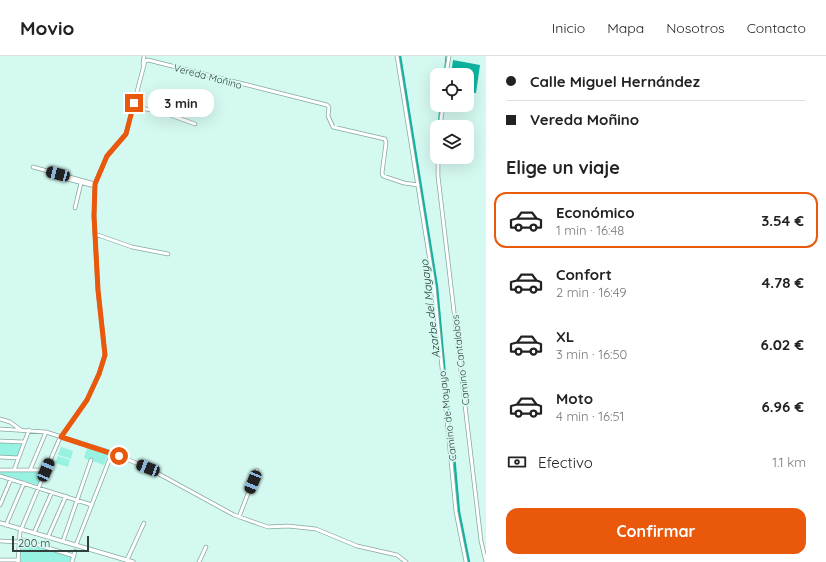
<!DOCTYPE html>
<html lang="es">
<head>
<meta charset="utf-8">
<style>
  body { margin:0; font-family:Quicksand,sans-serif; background:#f6f6f6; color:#222; height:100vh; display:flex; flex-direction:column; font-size:15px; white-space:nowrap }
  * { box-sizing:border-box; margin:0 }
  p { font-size:13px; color:#767676 }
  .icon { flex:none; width:22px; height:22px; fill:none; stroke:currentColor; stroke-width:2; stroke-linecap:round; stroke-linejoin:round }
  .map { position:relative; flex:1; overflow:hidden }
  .drawer { display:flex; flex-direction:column; background:#fff; width:340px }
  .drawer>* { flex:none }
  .top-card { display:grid; align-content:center; height:88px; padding:0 20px; background:#fff }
  .buttons { position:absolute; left:430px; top:12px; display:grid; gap:8px }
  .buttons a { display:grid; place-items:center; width:44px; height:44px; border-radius:8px; background:#fff; box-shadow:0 4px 16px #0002; font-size:20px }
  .scale { position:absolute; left:12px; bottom:10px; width:77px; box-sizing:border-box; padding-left:4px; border:2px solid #31403d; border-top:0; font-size:11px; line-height:14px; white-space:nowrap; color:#31403d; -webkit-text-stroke:3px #d4f9f1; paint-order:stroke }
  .end { position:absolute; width:18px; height:18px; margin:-9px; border:5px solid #ea580c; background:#fff; box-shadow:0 0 0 2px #fff }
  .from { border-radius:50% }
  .bubble { position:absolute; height:28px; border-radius:12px; background:#fff; box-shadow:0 4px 16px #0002; font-size:13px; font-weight:700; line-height:28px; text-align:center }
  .car { position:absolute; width:12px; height:24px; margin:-12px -6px; border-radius:5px; box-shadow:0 0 3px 1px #0007; background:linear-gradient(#222 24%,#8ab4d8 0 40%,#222 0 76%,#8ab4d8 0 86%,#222 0) }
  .top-card b { display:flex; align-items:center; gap:14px; height:38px; font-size:15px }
  .top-card b+b { border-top:1px solid #e0e0e0 }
  .top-card i { width:10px; height:10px; background:#222 }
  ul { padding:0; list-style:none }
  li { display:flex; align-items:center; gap:12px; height:56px; margin:0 8px 6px; padding:0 12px; border:2px solid transparent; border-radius:12px }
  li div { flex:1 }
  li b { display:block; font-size:15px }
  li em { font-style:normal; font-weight:700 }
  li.current { border-color:#ea580c }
  li>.icon { width:36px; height:36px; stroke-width:1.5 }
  h2 { padding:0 20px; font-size:18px; line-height:48px }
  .pay { display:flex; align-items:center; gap:10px; height:44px; padding:0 20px; font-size:15px }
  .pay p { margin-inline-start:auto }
  .cta { display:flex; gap:8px; margin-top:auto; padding:8px 20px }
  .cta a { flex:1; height:46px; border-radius:12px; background:#ea580c; color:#fff; font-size:16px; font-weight:700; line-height:46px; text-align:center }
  header { display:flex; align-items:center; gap:24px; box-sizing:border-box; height:56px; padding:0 20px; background:#fff; border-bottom:1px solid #e0e0e0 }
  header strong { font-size:19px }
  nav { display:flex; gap:22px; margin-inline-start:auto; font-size:14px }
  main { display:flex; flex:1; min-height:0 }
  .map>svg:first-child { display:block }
</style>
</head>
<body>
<header>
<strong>Movio</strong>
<nav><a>Inicio</a><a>Mapa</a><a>Nosotros</a><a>Contacto</a></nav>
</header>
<main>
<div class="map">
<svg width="486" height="506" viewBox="0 0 486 506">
  <rect width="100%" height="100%" fill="#d4f9f1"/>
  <path fill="#98f2e1" d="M 0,386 L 22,387 L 23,388 L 17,401 L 0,400 Z
    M 61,391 L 73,395 L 71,403 L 58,399 Z
    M 87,392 L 108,399 L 104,409 L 84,402 Z
    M 58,400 L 70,404 L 68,411 L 55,407 Z
    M 0,416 L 43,416 L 38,429 L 0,418 Z
    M 24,486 L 72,500 L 72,506 L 21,506 L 21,487 Z"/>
  <path fill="#0eb4a0" d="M 453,4 L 480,9 L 476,37 L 467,37 L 467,19 L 451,19 Z"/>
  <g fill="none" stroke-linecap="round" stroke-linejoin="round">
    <path stroke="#0eb4a0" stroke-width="1" d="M 444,19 L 446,0
      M 438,71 L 440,49"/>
    <path stroke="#0eb4a0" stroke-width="2.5" d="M 400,0 L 437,231 L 449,365 L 454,400 L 459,456 L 469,506"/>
    <g stroke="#86a8a1" stroke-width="4.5">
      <path id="minor" d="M 397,0 L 434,230 L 456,456 L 466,506
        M 143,8 L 144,0
        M 446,19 L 449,0
        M 133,51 L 159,55 L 195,68
        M 440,71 L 443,49
        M 438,101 L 438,120 L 481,485 L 486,506
        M 33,111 L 95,128
        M 67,123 L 95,130
        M 75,152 L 81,127
        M 95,178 L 132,191 L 168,198
        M 0,363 L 10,366 L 21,374
        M 0,373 L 46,376 L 112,397 L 148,412 L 234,459 L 268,471 L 288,470 L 316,473 L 357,490 L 397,499 L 406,506
        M 0,385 L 24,386
        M 0,401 L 19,402
        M 0,414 L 46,414
        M 14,414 L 29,374
        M 30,414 L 46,376
        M 0,420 L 92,449
        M 0,449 L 11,423
        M 239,461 L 257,414
        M 6,469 L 24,427
        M 34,477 L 52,436
        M 48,481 L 66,440
        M 19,483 L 74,500
        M 0,485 L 19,486
        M 63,485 L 91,404
        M 76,489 L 112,397
        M 0,504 L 19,504
        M 127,504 L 144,467
        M 18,506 L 20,476 L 46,414 L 59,384 L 87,344 L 99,318 L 105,299 L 98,234 L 94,160 L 95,128 L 107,100 L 126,78 L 145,5 L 148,4 L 327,49 L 329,51 L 328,60 L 333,71 L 385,83 L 386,87 L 382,117 L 383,120 L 404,127 L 418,129
        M 72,506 L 75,495
        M 199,506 L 206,491"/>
    </g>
    <g stroke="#86a8a1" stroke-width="5">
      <path id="tertiary" d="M 0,467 L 133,506"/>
    </g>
    <use href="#minor" stroke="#fff" stroke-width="3"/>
    <use href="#tertiary" stroke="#fff" stroke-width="3.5"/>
  </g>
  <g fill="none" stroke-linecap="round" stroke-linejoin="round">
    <path stroke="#ea580c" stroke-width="5" d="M 119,400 L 61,381 L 87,344 L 99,318 L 105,299 L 98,234 L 94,160 L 95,128 L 107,100 L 126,78 L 134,47"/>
  </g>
  <g text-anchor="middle" stroke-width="3.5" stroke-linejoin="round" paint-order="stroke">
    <g font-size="10" fill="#31403d" stroke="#d4f9f1">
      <text transform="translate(208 20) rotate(15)" y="4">Vereda Moñino</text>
      <text transform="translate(460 304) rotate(-97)" y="4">Camino Cantalobos</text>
      <text transform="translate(447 360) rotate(-97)" y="4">Camino de Mayayo</text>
    </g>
    <g font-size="11" font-style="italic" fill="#1a312d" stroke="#d4f9f1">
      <text transform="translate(430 253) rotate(-97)" y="4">Azarbe del Mayayo</text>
    </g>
  </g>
</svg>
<div class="buttons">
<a><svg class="icon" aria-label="locate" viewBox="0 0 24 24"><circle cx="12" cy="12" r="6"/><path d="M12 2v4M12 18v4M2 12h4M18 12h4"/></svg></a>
<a><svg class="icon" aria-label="layers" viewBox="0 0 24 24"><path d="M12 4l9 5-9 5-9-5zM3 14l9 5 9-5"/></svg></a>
</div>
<div class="scale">200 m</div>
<i class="end from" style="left:119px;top:400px"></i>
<i class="end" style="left:134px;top:47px"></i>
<div class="bubble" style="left:148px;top:33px;width:66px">3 min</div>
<i class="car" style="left:58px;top:118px;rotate:285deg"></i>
<i class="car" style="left:148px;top:412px;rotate:291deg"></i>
<i class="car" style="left:46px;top:414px;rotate:23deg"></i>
<i class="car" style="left:253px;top:426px;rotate:202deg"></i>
</div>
<section class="drawer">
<div class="top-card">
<b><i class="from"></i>Calle Miguel Hernández</b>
<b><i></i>Vereda Moñino</b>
</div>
<h2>Elige un viaje</h2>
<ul>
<li class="current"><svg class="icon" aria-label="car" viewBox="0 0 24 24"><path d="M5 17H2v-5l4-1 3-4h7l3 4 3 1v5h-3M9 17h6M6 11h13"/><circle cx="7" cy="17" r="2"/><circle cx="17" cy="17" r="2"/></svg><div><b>Económico</b><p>1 min · 16:48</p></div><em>3.54 €</em></li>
<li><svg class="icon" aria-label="car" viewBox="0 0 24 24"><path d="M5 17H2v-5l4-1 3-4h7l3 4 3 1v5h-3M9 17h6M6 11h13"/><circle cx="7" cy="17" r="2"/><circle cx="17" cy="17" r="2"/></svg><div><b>Confort</b><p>2 min · 16:49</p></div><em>4.78 €</em></li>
<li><svg class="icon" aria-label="car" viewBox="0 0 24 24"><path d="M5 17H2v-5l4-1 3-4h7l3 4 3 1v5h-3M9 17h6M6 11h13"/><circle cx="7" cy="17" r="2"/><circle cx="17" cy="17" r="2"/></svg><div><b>XL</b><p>3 min · 16:50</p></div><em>6.02 €</em></li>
<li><svg class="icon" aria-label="car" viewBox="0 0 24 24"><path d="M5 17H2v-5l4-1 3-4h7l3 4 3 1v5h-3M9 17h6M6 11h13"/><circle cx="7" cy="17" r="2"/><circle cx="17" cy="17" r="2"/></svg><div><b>Moto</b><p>4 min · 16:51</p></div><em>6.96 €</em></li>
</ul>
<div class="pay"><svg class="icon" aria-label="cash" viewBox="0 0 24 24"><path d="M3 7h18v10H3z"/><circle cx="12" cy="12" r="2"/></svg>Efectivo<p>1.1 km</p></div>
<div class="cta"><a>Confirmar</a></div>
</section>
</main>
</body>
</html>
